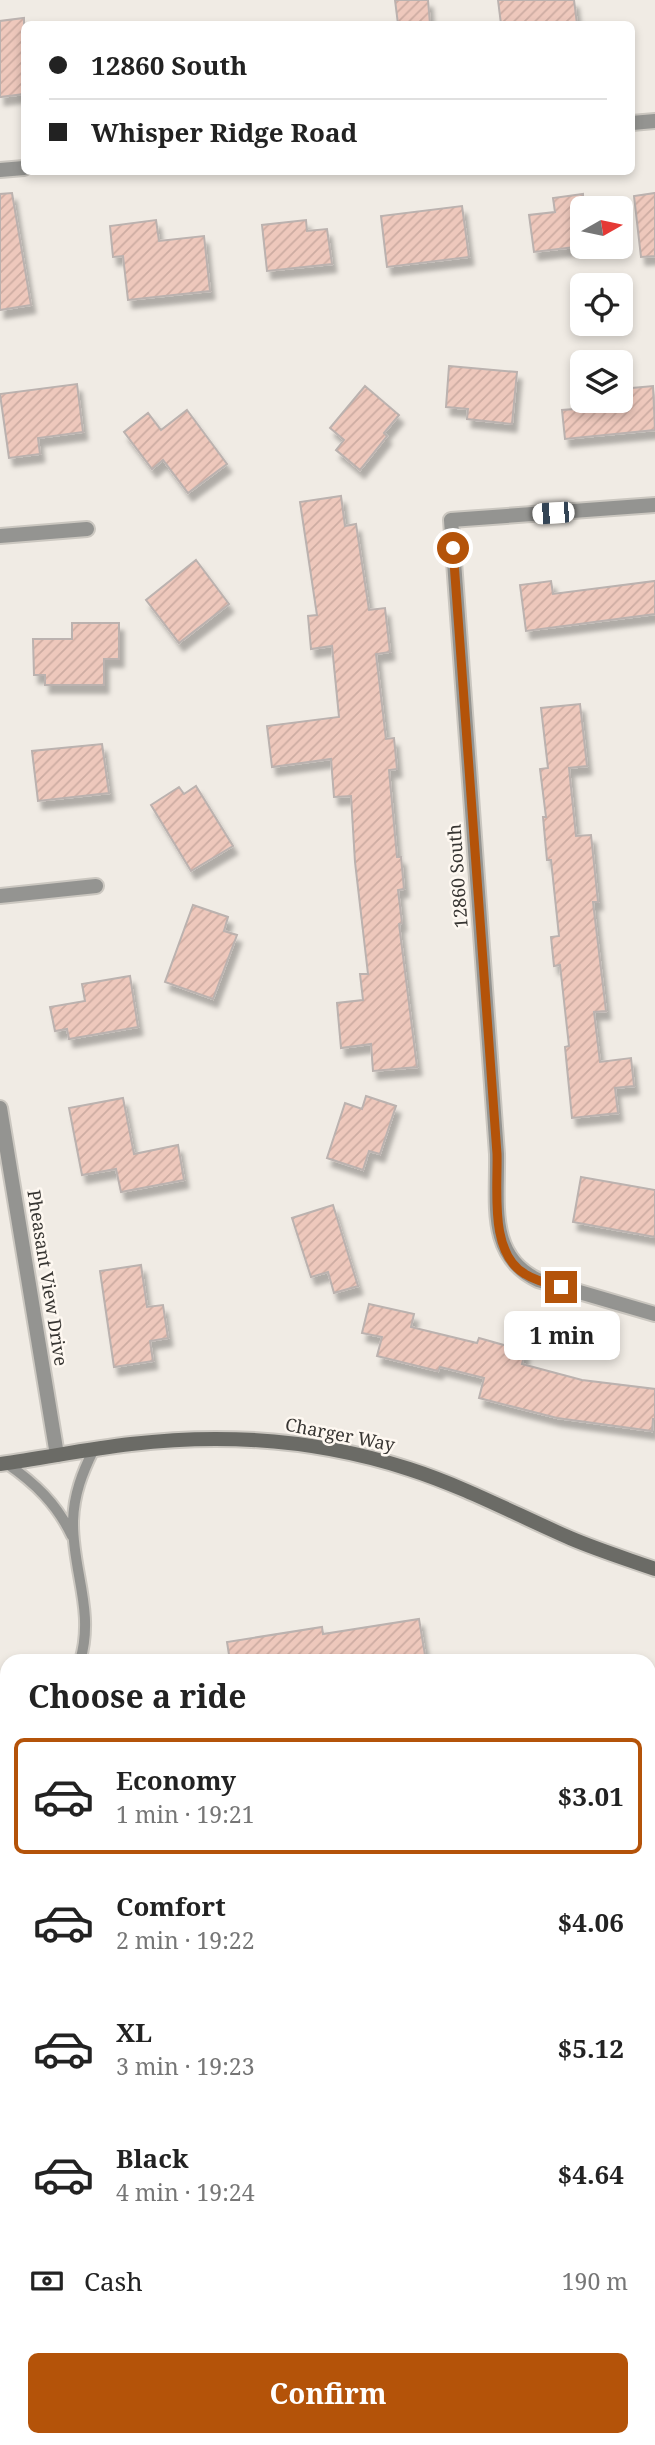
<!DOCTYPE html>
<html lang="en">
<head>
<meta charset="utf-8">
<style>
  body { margin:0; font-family:"Noto Serif",serif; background:#f2f2f2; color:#222; height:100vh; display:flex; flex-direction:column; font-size:26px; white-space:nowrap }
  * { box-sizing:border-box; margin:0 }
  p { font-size:23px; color:#767676 }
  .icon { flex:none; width:38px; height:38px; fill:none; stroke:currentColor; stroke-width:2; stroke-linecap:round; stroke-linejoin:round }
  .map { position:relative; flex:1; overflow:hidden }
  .drawer { position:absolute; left:0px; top:1654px; width:656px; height:793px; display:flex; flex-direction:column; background:#fff; border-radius:21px 21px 0 0; box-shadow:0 4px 10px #0003 }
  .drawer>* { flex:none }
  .hud { position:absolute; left:21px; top:21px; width:614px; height:154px; border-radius:10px; box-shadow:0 4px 10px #0003; display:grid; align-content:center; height:154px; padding:0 28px; background:#fff }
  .needle { width:46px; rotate:81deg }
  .buttons { position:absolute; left:570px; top:196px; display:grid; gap:14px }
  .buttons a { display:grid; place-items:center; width:63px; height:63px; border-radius:10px; background:#fff; box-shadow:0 4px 10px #0003; font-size:35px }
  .end { position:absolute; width:32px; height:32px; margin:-16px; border:9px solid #b45309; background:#fff; box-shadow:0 0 0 4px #fff }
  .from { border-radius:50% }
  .bubble { position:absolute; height:49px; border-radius:10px; background:#fff; box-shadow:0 4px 10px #0003; font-size:23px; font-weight:700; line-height:49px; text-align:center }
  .car { position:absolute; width:21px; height:42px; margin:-21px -10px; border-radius:9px; box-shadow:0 0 5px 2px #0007; background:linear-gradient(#fff 24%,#345 0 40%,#fff 0 76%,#345 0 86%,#fff 0) }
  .hud b { display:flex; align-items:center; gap:24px; height:66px; font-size:26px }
  .hud b+b { border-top:2px solid #e0e0e0 }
  .hud i { width:18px; height:18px; background:#222 }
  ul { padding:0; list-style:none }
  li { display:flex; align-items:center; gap:21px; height:116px; margin:0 14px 10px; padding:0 14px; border:4px solid transparent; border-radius:10px }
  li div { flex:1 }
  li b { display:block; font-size:26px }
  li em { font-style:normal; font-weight:700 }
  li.on { border-color:#b45309 }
  li>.icon { width:63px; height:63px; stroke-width:1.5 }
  h2 { padding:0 28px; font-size:32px; line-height:84px }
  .pay { display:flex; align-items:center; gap:18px; height:77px; padding:0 28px; font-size:26px }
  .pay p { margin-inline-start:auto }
  .cta { display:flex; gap:14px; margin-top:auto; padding:14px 28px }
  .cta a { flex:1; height:80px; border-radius:10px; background:#b45309; color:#fff; font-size:28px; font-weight:700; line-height:80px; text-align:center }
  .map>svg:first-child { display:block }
</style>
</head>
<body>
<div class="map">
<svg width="655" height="2445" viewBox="0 0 655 2445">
  <defs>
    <pattern id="building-hatch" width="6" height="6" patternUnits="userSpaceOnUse" patternTransform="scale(1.75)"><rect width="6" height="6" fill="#eec8bc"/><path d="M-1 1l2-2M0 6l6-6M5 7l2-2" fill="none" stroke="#cdaca2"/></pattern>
    <filter id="shadow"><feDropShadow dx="4.5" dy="8" stdDeviation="2" flood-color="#0004"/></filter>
  </defs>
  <rect width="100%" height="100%" fill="#f0ebe4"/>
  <path fill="url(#building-hatch)" stroke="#bbb2af" stroke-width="2" filter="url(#shadow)" d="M 395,0 L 428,0 L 430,24 L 398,24 Z
    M 498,0 L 574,0 L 577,24 L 501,24 Z
    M 24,18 L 24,94 L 0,97 L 0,21 Z
    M 12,193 L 31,305 L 0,310 L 0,194 Z
    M 655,193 L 655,256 L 641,257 L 634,196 Z
    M 583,194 L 583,246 L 534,252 L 529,215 L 555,212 L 553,198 Z
    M 462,206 L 469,257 L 387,267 L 381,216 Z
    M 156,220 L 159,241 L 204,236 L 210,291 L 128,300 L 123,256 L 113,257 L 110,226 Z
    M 306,220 L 307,231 L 327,229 L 332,264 L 267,271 L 262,225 Z
    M 449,366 L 517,372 L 512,424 L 467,419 L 468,409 L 446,407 Z
    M 77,384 L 83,432 L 38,438 L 40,454 L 9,458 L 0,394 Z
    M 365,386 L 399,415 L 384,433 L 387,436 L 360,470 L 336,450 L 344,440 L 330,428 Z
    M 653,386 L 655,430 L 565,439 L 562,410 L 575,409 L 573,394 L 583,393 L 583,401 L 621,401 L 621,389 Z
    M 187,410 L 227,464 L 188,493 L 163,460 L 152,469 L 124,432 L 148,413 L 161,430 Z
    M 341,496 L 345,526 L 356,524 L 369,610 L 385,608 L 390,652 L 376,654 L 386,739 L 394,738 L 397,769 L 389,770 L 397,857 L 401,857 L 404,889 L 398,890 L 402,923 L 399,924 L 417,1067 L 373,1071 L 371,1044 L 341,1048 L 337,1003 L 363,1000 L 360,974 L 368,974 L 355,862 L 351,796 L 334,797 L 331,759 L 272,767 L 267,726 L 339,717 L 332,646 L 311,649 L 308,616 L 317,615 L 300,502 Z
    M 196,560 L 229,604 L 179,643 L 146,600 Z
    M 551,581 L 553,594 L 655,581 L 655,614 L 526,631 L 520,585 Z
    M 72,623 L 119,623 L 119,659 L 104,659 L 104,685 L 45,685 L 45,675 L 34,675 L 33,639 L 72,639 Z
    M 580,704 L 587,766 L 569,768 L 576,836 L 591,835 L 598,902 L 593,902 L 606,1011 L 594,1012 L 600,1062 L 631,1058 L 634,1086 L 615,1088 L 618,1113 L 572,1118 L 565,1047 L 569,1046 L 560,965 L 554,966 L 551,937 L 559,936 L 551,860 L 547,860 L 543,817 L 546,817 L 540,769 L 548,768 L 541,708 Z
    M 102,744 L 109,793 L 38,801 L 32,751 Z
    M 196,786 L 233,846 L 191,871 L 151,805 L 179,787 L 184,794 Z
    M 193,905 L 228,917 L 224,931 L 237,935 L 213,999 L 165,982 Z
    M 130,976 L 138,1027 L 69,1039 L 67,1029 L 55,1031 L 50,1007 L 85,1001 L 82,984 Z
    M 366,1096 L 396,1106 L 380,1154 L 369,1151 L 363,1170 L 327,1158 L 345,1103 L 362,1109 Z
    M 123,1098 L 134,1154 L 178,1145 L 184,1180 L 121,1192 L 116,1169 L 82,1175 L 69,1108 Z
    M 581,1177 L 655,1190 L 655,1237 L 573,1222 Z
    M 333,1205 L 358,1286 L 334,1293 L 328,1272 L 311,1277 L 292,1218 Z
    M 141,1265 L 147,1307 L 163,1305 L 168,1338 L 150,1341 L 153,1361 L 114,1367 L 100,1271 Z
    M 369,1304 L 414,1314 L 411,1327 L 477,1343 L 479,1338 L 525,1351 L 522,1364 L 582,1380 L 655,1389 L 655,1419 L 653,1419 L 652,1431 L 557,1418 L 479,1398 L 484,1378 L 440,1367 L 438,1371 L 377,1356 L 382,1337 L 362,1333 Z
    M 419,1619 L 426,1661 L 230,1661 L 227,1642 L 322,1627 L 323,1634 Z"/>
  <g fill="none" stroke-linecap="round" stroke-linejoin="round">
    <g stroke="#cbc7c0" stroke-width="14">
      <path id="lane" d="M 6,1463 C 35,1483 57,1504 72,1536
        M 80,1661 C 95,1611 72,1570 73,1521 C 74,1494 82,1473 94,1449
        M 0,1729 L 7,1728
        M 649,2069 L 655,2068
        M 397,2440 L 397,2445"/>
    </g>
    <g stroke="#cbc7c0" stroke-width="18">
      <path id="street" d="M 632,123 L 655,121
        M 0,170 L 24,168
        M 655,505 L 451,520 L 497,1154 C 498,1202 487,1256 538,1280 L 655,1314
        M 0,536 L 87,529
        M 0,896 L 96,886
        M 0,1108 L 57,1455"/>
    </g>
    <g stroke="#cbc7c0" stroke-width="18">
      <path id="secondary" d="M 0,1464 C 44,1458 87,1449 131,1444 C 224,1433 320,1440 409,1469 C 465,1487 517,1515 570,1538 C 598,1550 627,1559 655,1569"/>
    </g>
    <use href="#lane" stroke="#949491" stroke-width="10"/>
    <use href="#street" stroke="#949491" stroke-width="14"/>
    <use href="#secondary" stroke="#6b6b66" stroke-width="14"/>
  </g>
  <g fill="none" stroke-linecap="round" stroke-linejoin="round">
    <path stroke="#b45309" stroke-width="9" d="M 453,548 L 497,1154 C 498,1190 489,1253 525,1274 C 536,1281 549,1284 561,1287"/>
  </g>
  <g text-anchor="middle" stroke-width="5" stroke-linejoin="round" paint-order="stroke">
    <g font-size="18" fill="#373532" stroke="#fef8f1">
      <text transform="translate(458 876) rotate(-94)" y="6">12860 South</text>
      <text transform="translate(47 1278) rotate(81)" y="6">Pheasant View Drive</text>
      <text transform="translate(340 1435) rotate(11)" y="6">Charger Way</text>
    </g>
  </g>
</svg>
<div class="buttons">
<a><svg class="needle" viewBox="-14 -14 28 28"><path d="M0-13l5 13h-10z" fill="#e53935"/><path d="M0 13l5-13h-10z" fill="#767676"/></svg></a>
<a><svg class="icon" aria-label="locate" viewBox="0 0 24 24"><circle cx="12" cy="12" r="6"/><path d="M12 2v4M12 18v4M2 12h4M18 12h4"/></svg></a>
<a><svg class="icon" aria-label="layers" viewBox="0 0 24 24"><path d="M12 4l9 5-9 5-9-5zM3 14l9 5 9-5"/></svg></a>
</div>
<i class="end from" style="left:453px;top:548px"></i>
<i class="end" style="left:561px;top:1287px"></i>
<div class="bubble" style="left:504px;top:1311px;width:116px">1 min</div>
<i class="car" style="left:553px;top:513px;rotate:266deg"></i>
<div class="hud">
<b><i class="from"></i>12860 South</b>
<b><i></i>Whisper Ridge Road</b>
</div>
<section class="drawer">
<h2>Choose a ride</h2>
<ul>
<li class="on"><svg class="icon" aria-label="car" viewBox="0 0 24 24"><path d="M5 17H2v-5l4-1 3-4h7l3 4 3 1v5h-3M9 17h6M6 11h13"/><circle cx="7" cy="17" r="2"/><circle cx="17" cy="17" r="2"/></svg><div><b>Economy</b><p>1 min · 19:21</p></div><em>$3.01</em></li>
<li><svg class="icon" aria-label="car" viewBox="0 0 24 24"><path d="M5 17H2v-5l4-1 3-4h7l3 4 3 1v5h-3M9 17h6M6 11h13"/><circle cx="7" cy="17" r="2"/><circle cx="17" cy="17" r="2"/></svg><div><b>Comfort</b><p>2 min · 19:22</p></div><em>$4.06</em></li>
<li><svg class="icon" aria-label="car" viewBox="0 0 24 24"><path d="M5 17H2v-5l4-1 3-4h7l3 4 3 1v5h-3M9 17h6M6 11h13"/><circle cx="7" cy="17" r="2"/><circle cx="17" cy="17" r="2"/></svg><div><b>XL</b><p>3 min · 19:23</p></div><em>$5.12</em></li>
<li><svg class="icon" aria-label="car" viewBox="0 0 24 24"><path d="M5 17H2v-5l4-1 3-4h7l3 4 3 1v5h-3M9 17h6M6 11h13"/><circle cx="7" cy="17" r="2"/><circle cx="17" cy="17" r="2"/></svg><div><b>Black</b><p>4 min · 19:24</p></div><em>$4.64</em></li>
</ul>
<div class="pay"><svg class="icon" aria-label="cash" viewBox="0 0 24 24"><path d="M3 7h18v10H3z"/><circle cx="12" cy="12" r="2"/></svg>Cash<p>190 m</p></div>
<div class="cta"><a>Confirm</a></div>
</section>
</div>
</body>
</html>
